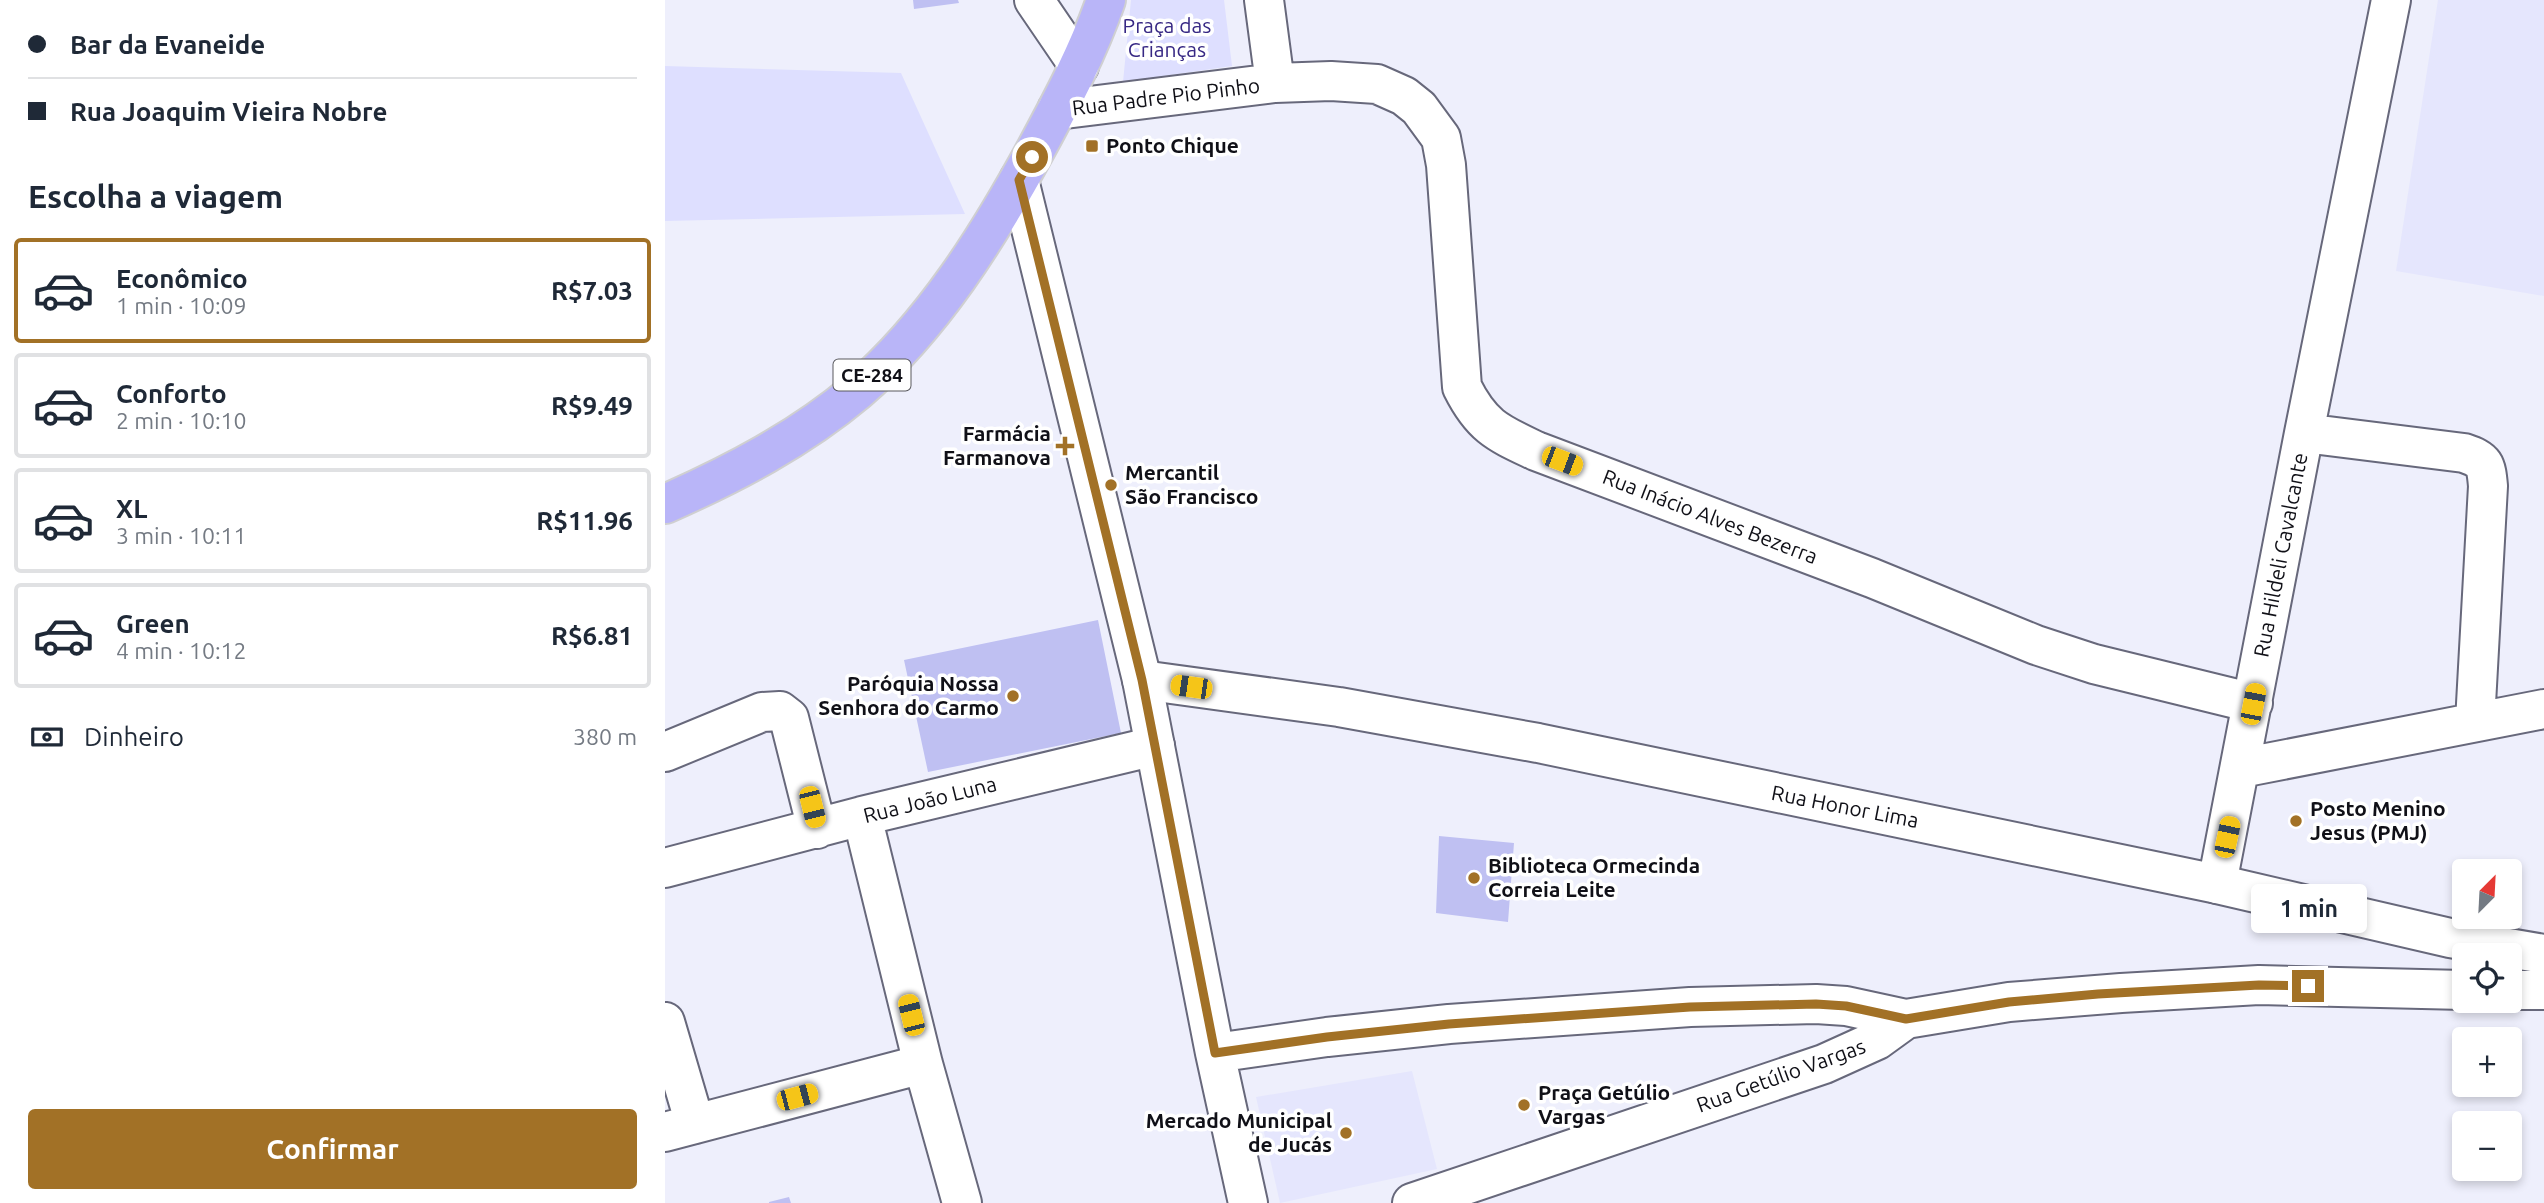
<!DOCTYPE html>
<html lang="pt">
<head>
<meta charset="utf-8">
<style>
  body { margin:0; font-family:Ubuntu,sans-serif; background:#f6f6f7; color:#1f2937; height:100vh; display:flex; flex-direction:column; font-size:26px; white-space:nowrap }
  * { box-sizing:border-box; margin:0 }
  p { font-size:23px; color:#747a83 }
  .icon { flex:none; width:38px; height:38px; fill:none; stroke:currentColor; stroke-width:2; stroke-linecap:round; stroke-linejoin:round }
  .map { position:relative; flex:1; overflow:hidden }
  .sheet { display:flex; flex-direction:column; background:#fff; width:665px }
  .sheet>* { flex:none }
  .guide { display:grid; align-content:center; height:154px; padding:0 28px; background:#fff }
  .needle { width:46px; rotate:24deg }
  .fabs { position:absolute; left:1787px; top:859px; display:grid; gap:14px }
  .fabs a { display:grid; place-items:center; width:70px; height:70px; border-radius:7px; background:#fff; box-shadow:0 4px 10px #0003; font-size:35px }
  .end { position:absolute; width:32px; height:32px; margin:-16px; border:9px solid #a27126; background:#fff; box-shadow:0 0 0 4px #fff }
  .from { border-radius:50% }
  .bubble { position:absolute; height:49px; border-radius:7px; background:#fff; box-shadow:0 4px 10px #0003; font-size:23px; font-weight:700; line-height:49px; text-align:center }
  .car { position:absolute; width:21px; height:42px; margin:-21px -10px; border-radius:9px; box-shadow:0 0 5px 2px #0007; background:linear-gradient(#f5c518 24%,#345 0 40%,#f5c518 0 76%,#345 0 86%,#f5c518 0) }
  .guide b { display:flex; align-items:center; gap:24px; height:66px; font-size:26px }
  .guide b+b { border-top:2px solid #e0e1e3 }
  .guide i { width:18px; height:18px; background:#1f2937 }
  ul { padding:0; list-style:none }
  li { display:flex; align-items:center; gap:21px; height:105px; margin:0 14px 10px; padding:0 14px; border:4px solid #e0e1e3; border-radius:7px }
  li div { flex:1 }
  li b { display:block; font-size:26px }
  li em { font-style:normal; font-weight:700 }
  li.active { border-color:#a27126 }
  li>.icon { width:63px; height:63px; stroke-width:1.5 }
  h2 { padding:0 28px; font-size:32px; line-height:84px }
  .pay { display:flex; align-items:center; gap:18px; height:77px; padding:0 28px; font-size:26px }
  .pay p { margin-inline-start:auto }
  .action { display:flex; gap:14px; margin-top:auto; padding:14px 28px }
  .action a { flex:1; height:80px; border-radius:7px; background:#a27126; color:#fff; font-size:28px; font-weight:700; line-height:80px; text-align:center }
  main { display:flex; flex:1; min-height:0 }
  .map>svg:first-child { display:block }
</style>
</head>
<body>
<main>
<section class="sheet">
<div class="guide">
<b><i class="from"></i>Bar da Evaneide</b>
<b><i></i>Rua Joaquim Vieira Nobre</b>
</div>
<h2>Escolha a viagem</h2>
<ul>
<li class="active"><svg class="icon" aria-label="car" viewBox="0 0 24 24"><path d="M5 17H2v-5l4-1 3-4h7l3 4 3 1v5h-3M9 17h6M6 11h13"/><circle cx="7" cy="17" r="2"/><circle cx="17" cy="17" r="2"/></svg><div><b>Econômico</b><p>1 min · 10:09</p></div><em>R$7.03</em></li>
<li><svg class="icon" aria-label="car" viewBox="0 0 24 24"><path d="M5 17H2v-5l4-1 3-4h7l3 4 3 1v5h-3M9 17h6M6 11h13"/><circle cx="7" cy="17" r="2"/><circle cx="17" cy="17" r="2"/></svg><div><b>Conforto</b><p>2 min · 10:10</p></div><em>R$9.49</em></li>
<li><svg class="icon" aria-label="car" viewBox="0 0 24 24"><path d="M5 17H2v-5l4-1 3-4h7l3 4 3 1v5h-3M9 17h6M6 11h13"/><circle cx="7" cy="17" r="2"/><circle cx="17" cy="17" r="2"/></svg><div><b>XL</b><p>3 min · 10:11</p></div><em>R$11.96</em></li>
<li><svg class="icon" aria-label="car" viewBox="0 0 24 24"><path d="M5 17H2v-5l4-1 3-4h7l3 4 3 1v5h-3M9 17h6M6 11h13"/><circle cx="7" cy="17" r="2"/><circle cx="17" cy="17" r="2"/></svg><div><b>Green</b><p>4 min · 10:12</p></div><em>R$6.81</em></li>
</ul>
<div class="pay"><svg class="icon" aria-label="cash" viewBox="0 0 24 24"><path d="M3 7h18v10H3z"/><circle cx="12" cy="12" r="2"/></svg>Dinheiro<p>380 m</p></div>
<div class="action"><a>Confirmar</a></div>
</section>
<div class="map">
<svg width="1879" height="1203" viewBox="0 0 1879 1203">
  <rect width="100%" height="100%" fill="#eeeffc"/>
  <path fill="#e5e6fd" d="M 1773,0 L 1879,0 L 1879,296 L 1731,271 Z
    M 747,1071 L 772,1169 L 615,1203 L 591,1097 Z"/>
  <path fill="#dedfff" d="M 466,0 L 559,0 L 567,66 L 458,82 Z
    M 0,66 L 236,73 L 300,214 L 0,221 Z"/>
  <path fill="#bfc0f2" d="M 248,0 L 293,0 L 294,3 L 249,9 Z
    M 433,620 L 456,733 L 263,772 L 239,660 Z
    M 774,836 L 849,843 L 843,922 L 771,913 Z
    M 124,1197 L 126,1203 L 104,1203 L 104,1202 Z"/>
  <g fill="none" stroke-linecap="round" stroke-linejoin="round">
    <g stroke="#67687b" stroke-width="42">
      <path id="minor" d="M 369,0 L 414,66
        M 599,0 L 610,83
        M 392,110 L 610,83 L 666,81 L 712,84 L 739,96 L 754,108 L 776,138 L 781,165 L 797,387 C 817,427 833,433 871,451 L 1207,578 L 1371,645 L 1429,664 L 1588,703
        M 1639,433 L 1799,453 C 1820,460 1821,464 1823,486 L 1810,722
        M 0,752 L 97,712 L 115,711 L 124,718 L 152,829
        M 1576,768 L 1879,709
        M 197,816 L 258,1064 L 297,1203
        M 0,868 L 197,816 L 490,746
        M 1552,884 L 1639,433 L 1726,0
        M 0,1022 L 30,1124
        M 0,1132 L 258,1064"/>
    </g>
    <g stroke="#67687b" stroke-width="42">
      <path id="tertiary" d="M 477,680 L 674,707 L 873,743 L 1552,884 L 1785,938 L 1879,954"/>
    </g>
    <g stroke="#67687b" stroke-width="42">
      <path id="secondary" d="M 354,180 L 477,680 L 550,1053 L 583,1203
        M 1844,990 L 1879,990
        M 550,1053 L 662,1037 L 784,1024 L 1025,1007 L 1151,1004 L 1181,1006 L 1241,1019 L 1344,1002 L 1456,993 L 1594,985 L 1799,990
        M 747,1203 L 1159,1064 L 1212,1040 L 1241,1019"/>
    </g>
    <g stroke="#cfcfd1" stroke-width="42">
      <path id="primary" d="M 0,504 C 68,474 135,439 192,391 C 268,325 323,237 371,149 C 397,101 423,52 441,0"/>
    </g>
    <use href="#minor" stroke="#fff" stroke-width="38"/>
    <use href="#tertiary" stroke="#fff" stroke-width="38"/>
    <use href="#secondary" stroke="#fff" stroke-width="38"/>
    <use href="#primary" stroke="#b9b5f8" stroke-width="38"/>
  </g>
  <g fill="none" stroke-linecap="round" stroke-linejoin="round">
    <path stroke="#a27126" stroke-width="9" d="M 367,157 L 354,180 L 477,680 L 550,1053 L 662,1037 L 784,1024 L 1025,1007 L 1151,1004 L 1181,1006 L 1241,1019 L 1344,1002 L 1433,994 L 1594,985 L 1643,986"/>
  </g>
  <g fill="#a27126" stroke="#fff" stroke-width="2.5">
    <rect x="420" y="139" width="14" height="14" rx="3.5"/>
    <path d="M396.5 435.5h7v7h7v7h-7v7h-7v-7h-7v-7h7z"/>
    <circle cx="446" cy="485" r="7"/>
    <circle cx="348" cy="696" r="7"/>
    <circle cx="1631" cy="821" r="7"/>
    <circle cx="809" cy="878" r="7"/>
    <circle cx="859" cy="1105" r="7"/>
    <circle cx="681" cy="1133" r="7"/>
  </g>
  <g text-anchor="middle" stroke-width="7" stroke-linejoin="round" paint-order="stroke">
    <rect fill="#fff" stroke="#58585d" stroke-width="2" x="168.5" y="359.5" width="77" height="31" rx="5"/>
    <g font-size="19" font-weight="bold" fill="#101017">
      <text x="207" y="382">CE-284</text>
    </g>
    <g font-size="21" fill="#372884" stroke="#fff">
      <text x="502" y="33">Praça das<tspan x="502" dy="24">Crianças</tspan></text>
    </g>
    <g font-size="21" fill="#101017" stroke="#fff">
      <text transform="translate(501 97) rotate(-7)" y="7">Rua Padre Pio Pinho</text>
      <text transform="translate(1045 517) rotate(21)" y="7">Rua Inácio Alves Bezerra</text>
      <text transform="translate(1616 555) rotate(-79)" y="7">Rua Hildeli Cavalcante</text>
      <text transform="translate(265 800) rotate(-14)" y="7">Rua João Luna</text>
      <text transform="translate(1180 807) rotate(11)" y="7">Rua Honor Lima</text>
      <text transform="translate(1116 1076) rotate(-20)" y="7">Rua Getúlio Vargas</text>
    </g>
    <g font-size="21" font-weight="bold" fill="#101017" stroke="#fff" text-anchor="start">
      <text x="441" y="153">Ponto Chique</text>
      <text x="386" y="441" text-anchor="end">Farmácia<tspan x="386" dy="24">Farmanova</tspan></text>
      <text x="460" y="480">Mercantil<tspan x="460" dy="24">São Francisco</tspan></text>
      <text x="334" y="691" text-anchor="end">Paróquia Nossa<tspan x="334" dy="24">Senhora do Carmo</tspan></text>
      <text x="1645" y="816">Posto Menino<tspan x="1645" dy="24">Jesus (PMJ)</tspan></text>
      <text x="823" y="873">Biblioteca Ormecinda<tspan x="823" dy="24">Correia Leite</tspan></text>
      <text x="873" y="1100">Praça Getúlio<tspan x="873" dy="24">Vargas</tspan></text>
      <text x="667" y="1128" text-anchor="end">Mercado Municipal<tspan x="667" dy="24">de Jucás</tspan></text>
    </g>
  </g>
</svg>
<div class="fabs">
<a><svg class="needle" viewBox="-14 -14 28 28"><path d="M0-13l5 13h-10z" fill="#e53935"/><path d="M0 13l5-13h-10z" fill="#747a83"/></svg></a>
<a><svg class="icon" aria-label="locate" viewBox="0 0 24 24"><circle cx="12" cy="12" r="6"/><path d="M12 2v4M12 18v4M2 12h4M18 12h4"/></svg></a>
<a>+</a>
<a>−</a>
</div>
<i class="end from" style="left:367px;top:157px"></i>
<i class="end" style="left:1643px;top:986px"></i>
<div class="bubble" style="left:1586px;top:884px;width:116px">1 min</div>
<i class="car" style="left:897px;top:461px;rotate:111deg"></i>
<i class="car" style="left:526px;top:687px;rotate:278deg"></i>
<i class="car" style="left:1588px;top:704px;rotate:11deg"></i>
<i class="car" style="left:147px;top:807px;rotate:166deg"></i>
<i class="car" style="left:1562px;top:837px;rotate:12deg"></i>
<i class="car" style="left:246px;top:1015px;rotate:346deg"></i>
<i class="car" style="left:132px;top:1097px;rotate:75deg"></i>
</div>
</main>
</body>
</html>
